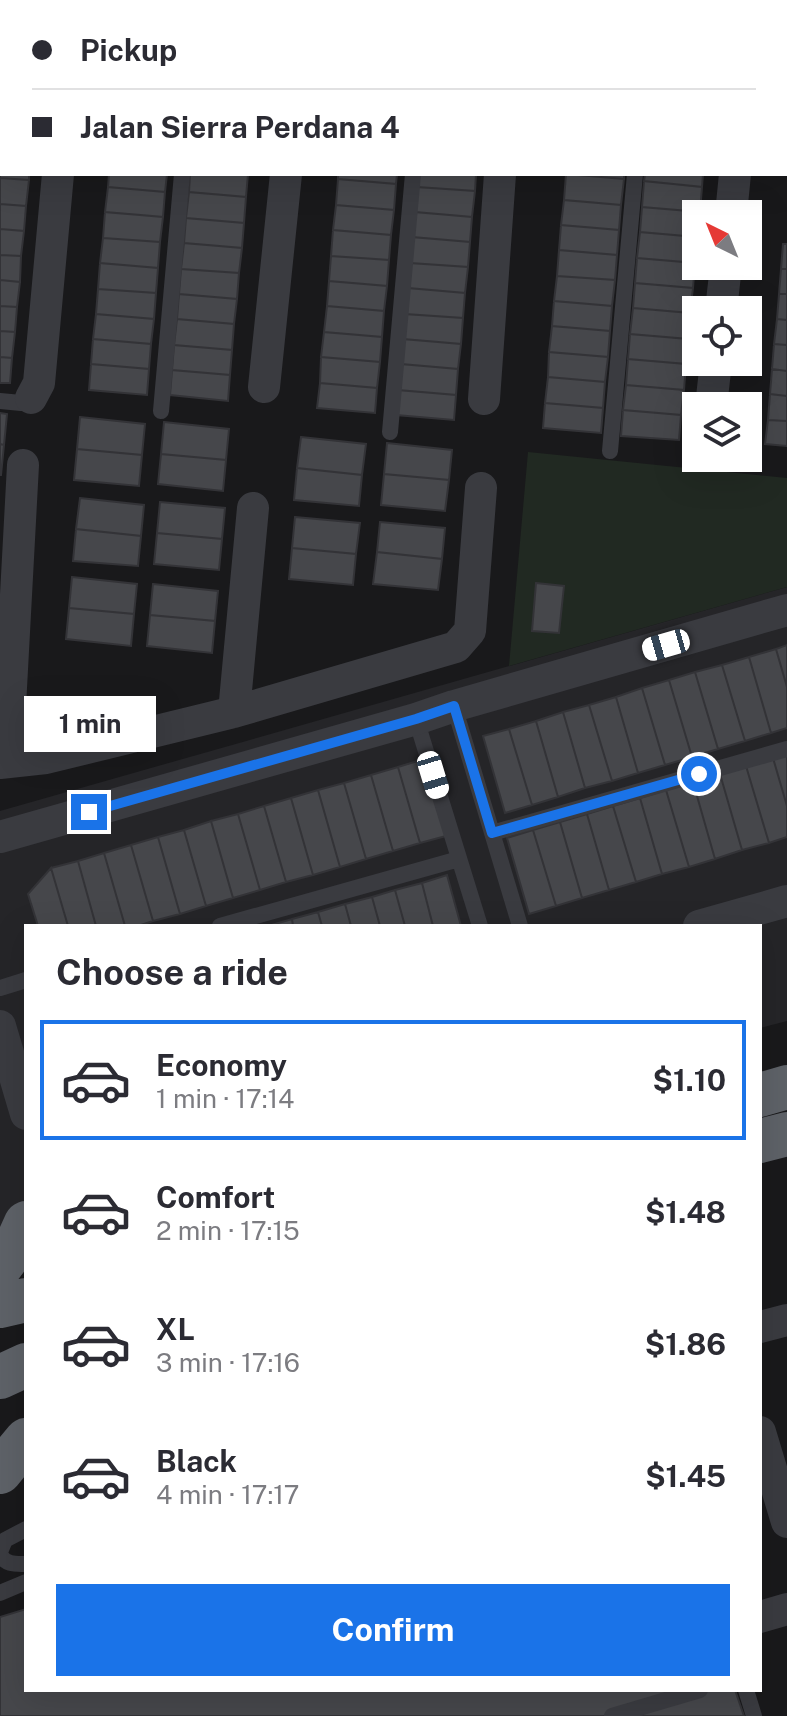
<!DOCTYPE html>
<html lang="en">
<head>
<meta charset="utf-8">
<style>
  body { margin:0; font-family:"Public Sans",sans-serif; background:#f2f2f3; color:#2b2b33; height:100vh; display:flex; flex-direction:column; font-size:30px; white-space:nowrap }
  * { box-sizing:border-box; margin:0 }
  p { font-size:26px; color:#7c7c81 }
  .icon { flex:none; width:44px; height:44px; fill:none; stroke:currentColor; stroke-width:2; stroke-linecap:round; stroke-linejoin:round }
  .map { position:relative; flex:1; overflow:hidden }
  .side { position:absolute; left:24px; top:924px; width:738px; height:768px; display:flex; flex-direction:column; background:#fff; border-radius:0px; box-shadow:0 8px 32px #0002 }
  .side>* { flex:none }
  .top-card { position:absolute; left:0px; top:0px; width:788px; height:176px; box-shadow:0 8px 32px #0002; display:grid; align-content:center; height:176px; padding:0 32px; background:#fff }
  .needle { width:52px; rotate:317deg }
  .controls { position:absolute; left:682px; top:200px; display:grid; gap:16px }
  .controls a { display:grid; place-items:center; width:80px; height:80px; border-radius:0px; background:#fff; box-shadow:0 8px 32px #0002; font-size:40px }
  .end { position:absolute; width:36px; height:36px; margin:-18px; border:10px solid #1a73e8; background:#fff; box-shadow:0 0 0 4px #fff }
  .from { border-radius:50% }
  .bubble { position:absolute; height:56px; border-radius:0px; background:#fff; box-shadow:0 8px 32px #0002; font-size:26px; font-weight:700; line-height:56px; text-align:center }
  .car { position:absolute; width:24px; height:48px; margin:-24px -12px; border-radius:10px; box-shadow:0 0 6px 2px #0007; background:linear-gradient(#fff 24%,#345 0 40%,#fff 0 76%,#345 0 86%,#fff 0) }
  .top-card b { display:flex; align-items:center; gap:28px; height:76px; font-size:30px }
  .top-card b+b { border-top:2px solid #e1e1e2 }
  .top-card i { width:20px; height:20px; background:#2b2b33 }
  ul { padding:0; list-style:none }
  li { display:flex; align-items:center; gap:24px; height:120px; margin:0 16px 12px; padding:0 16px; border:4px solid transparent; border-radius:0px }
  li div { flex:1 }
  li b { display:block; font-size:30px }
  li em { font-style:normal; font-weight:700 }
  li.selected { border-color:#1a73e8 }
  li>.icon { width:72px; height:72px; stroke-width:1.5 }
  h2 { padding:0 32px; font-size:36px; line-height:96px }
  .action { display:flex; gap:16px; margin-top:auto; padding:16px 32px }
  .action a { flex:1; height:92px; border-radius:0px; background:#1a73e8; color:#fff; font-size:32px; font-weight:700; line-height:92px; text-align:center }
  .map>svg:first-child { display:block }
</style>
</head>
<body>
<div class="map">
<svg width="787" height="1716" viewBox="0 0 787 1716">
  <rect width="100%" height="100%" fill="#19191b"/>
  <path fill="#252528" d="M 787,587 L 787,1021 L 760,1028 L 760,926 L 26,926 L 26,1229 L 0,1236 L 0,811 Z"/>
  <path fill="#212922" d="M 528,452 L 787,478 L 787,587 L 509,666 Z"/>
  <path fill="#46474b" stroke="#333337" stroke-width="2" d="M 0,152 L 2,152 L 2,174 L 29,174 L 29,180 L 0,178 Z
    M 109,174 L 167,174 L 165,192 L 108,187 Z
    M 190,174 L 248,174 L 246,197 L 189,192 Z
    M 338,174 L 397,174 L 396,184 L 338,179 Z
    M 418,174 L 476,174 L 475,191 L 417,187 Z
    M 566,174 L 624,179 L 621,205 L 564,200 Z
    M 568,174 L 624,174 L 624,179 Z
    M 645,174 L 703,174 L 702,187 L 644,181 Z
    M 0,178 L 29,180 L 26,206 L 0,204 Z
    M 338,179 L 396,184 L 394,210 L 336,205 Z
    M 644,181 L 702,187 L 700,212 L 642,207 Z
    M 108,187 L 165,192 L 163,217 L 105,212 Z
    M 417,187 L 475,191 L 472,217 L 415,212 Z
    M 189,192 L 246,197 L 244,223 L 186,218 Z
    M 564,200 L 621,205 L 619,230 L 561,225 Z
    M 0,204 L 26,206 L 24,231 L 0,229 Z
    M 336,205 L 394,210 L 391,235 L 333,230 Z
    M 642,207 L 700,212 L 700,214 L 696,214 L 696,237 L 640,232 Z
    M 105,212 L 163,217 L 160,242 L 103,238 Z
    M 415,212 L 472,217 L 470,242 L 412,237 Z
    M 186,218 L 244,223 L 242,248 L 184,243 Z
    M 561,225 L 619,230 L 617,255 L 559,250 Z
    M 0,229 L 24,231 L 21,256 L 0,255 Z
    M 333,230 L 391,235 L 389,260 L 331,256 Z
    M 640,232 L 696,237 L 695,263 L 637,258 Z
    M 412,237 L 470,242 L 468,267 L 410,263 Z
    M 103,238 L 160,242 L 158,268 L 100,263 Z
    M 184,243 L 242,248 L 239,273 L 181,269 Z
    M 783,244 L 787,244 L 787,269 L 781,269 Z
    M 559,250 L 617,255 L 615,280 L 557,276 Z
    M 0,255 L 21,256 L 20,282 L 0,280 Z
    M 331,256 L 389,260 L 387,286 L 329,281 Z
    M 637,258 L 695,263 L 693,288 L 635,283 Z
    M 100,263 L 158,268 L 156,293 L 98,289 Z
    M 410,263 L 468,267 L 465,293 L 408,288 Z
    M 181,269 L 239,273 L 237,299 L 179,294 Z
    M 781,269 L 787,269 L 787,294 L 779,294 Z
    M 557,276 L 615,280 L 612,306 L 554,301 Z
    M 0,280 L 20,282 L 17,307 L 0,306 Z
    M 329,281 L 387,286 L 384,311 L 327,306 Z
    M 635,283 L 693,288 L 690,313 L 633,308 Z
    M 408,288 L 465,293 L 463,318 L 405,314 Z
    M 98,289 L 156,293 L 154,319 L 96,314 Z
    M 179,294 L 237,299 L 234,324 L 177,319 Z
    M 779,294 L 787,294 L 787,320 L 777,319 Z
    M 554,301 L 612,306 L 610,331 L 552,326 Z
    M 0,306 L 17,307 L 15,332 L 0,331 Z
    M 327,306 L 384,311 L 382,337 L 324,332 Z
    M 633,308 L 690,313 L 688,339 L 630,334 Z
    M 96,314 L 154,319 L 151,344 L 93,339 Z
    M 405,314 L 463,318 L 461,344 L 403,339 Z
    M 177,319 L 234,324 L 232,350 L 174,345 Z
    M 777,319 L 787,320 L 787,345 L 774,344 Z
    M 552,326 L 610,331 L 608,357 L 549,352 Z
    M 0,331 L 15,332 L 12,358 L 0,357 Z
    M 324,332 L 382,337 L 380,362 L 321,357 Z
    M 630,334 L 688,339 L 686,364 L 628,359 Z
    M 93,339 L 151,344 L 149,369 L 91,364 Z
    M 403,339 L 461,344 L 458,369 L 401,364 Z
    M 774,344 L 787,345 L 787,371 L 772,369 Z
    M 174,345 L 232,350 L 230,375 L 172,370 Z
    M 549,352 L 608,357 L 605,382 L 548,377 Z
    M 0,357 L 12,358 L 10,383 L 0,383 Z
    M 321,357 L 380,362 L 377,388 L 320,383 Z
    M 628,359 L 686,364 L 684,390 L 626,385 Z
    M 91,364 L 149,369 L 147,395 L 89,390 Z
    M 401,364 L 458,369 L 456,395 L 398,390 Z
    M 772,369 L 787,371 L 787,396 L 770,394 Z
    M 172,370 L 230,375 L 228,401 L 170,395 Z
    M 548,377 L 605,382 L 603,408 L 545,403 Z
    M 320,383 L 377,388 L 375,413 L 317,408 Z
    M 626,385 L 684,390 L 681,415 L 623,410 Z
    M 398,390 L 456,395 L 454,420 L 396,415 Z
    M 770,394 L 787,396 L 787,421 L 768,420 Z
    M 545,403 L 603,408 L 601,433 L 543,428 Z
    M 623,410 L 681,415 L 679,440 L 621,436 Z
    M 0,413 L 7,414 L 4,445 L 0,444 Z
    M 80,417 L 145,424 L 142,455 L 77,449 Z
    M 768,420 L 787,421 L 787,446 L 765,444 Z
    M 164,422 L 229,429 L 226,460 L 161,454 Z
    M 301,437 L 366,444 L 362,475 L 297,468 Z
    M 387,443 L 452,450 L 449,480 L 384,474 Z
    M 0,444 L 4,445 L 1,475 L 0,475 Z
    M 77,449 L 142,455 L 139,486 L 74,480 Z
    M 161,454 L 226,460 L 223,491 L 158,484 Z
    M 297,468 L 362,475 L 359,506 L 294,500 Z
    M 384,474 L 449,480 L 445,511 L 381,505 Z
    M 80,498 L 144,505 L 141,536 L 76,529 Z
    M 160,502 L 225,508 L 222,539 L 157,533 Z
    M 295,517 L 360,523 L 356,554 L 292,548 Z
    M 380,522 L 445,528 L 442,559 L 377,552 Z
    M 76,529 L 141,536 L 138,566 L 73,561 Z
    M 157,533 L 222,539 L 219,570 L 154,564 Z
    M 292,548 L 356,554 L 353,585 L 289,579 Z
    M 377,552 L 442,559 L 438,590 L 373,584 Z
    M 72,577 L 137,584 L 134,614 L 69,608 Z
    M 536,583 L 564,586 L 559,633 L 532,631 Z
    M 153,584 L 218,591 L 215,621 L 150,615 Z
    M 69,608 L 134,614 L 131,646 L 66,639 Z
    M 150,615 L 215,621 L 212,653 L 147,646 Z
    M 787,645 L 787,687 L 776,649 Z
    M 776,649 L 787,687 L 787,728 L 771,733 L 749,657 Z
    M 749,657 L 771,733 L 745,741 L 722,665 Z
    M 722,665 L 745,741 L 718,749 L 695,672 Z
    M 695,672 L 718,749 L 692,757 L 669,680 Z
    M 669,680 L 692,757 L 665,765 L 642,688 Z
    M 642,688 L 665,765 L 638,773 L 616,697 Z
    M 616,697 L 638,773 L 612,781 L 589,705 Z
    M 589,705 L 612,781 L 585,788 L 563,712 Z
    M 563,712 L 585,788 L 558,797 L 536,721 Z
    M 536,721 L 558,797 L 532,805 L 509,729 Z
    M 509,729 L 532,805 L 505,813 L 483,736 Z
    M 787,754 L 787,806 L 773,758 Z
    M 773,758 L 787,806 L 787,837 L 769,843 L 746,766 Z
    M 424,759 L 446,836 L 420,843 L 398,767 Z
    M 746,766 L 769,843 L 742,850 L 720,774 Z
    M 398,767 L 420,843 L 393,851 L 371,775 Z
    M 720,774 L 742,850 L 715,859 L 693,782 Z
    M 371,775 L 393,851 L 366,859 L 344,783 Z
    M 693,782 L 715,859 L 689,867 L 666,790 Z
    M 344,783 L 366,859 L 340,867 L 318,790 Z
    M 318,790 L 340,867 L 313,875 L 291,798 Z
    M 666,790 L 689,867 L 662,874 L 640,798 Z
    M 291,798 L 313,875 L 286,882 L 264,806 Z
    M 640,798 L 662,874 L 636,882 L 613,806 Z
    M 264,806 L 286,882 L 260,890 L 238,814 Z
    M 613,806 L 636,882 L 609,890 L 587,814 Z
    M 238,814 L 260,890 L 233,898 L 211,821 Z
    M 587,814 L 609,890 L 582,898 L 560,822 Z
    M 211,821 L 233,898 L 206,906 L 184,830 Z
    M 560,822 L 582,898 L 556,906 L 533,830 Z
    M 184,830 L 206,906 L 180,914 L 158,837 Z
    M 533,830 L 556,906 L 529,914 L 507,838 Z
    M 158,837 L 180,914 L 153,921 L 131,845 Z
    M 131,845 L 153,921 L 138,926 L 125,926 L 104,853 Z
    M 104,853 L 125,926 L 96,926 L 78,861 Z
    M 78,861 L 96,926 L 68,926 L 51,868 Z
    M 51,868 L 68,926 L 38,926 L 28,894 Z
    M 447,875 L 461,926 L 433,926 L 422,883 Z
    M 422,883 L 433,926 L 405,926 L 395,890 Z
    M 395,890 L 405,926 L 380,926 L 372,897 Z
    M 372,897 L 380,926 L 351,926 L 345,904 Z
    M 345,904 L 351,926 L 322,926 L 318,912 Z
    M 318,912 L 322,926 L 293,926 L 292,919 Z
    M 292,919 L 293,926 L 268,926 Z
    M 26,1609 L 26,1690 L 735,1690 L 744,1716 L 0,1716 L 0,1617 Z"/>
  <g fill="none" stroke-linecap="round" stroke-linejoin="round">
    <path stroke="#3a3b40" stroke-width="16" d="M 197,2 L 198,0
      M 0,401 L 21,403 L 31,398
      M 161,411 L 182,174
      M 390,432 L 413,174
      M 610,451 L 635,174
      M 454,706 L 520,926
      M 416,719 L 480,926
      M 492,833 L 787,749
      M 220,926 L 459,859
      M 0,988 L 26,980
      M 0,1552 L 5,1540 L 26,1529
      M 0,1555 C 7,1565 14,1564 26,1564
      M 0,1593 L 26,1582
      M 746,1690 L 754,1716
      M 612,1716 L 700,1690"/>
    <path stroke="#3a3b40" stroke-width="32" d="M 256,0 L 279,2
      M 74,2 L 74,0
      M 786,46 L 787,46
      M 731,214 L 735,174
      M 721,310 L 726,266
      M 264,387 L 286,174
      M 31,398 L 39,383 L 58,174
      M 484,399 L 500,174
      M 711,406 L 716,362
      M 234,712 L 253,508
      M 7,762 L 23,465
      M 0,763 L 46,758 L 234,712 L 456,647 L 470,631 L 481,488
      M 0,837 L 416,719 L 454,706 L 787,610
      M 699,926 L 787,901
      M 0,1026 L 26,1114
      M 760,1327 L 787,1320
      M 760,1432 L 787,1522
      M 760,1617 L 787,1609"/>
    <path stroke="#5e6268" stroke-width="44" d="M 760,1095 L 787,1087
      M 760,1141 L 787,1134
      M 0,1267 L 15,1247 L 26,1223
      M 0,1306 L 26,1300
      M 0,1377 L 26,1365
      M 0,1472 L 26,1440"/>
  </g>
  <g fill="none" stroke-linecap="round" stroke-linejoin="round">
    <path stroke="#1a73e8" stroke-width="10" d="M 89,812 L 416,719 L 454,706 L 492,833 L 699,774"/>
  </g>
</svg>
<div class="controls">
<a><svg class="needle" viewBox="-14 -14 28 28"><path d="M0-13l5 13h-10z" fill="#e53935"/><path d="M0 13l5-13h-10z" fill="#7c7c81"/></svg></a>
<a><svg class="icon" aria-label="locate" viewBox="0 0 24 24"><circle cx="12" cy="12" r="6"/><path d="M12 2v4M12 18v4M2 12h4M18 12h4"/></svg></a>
<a><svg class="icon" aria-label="layers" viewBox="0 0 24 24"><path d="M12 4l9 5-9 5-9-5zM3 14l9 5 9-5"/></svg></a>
</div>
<i class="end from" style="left:699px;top:774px"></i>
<i class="end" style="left:89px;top:812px"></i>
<div class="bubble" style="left:24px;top:696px;width:132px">1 min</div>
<i class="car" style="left:666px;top:645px;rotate:254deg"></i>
<i class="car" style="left:433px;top:775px;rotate:163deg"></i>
<div class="top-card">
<b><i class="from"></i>Pickup</b>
<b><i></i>Jalan Sierra Perdana 4</b>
</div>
<section class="side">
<h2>Choose a ride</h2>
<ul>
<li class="selected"><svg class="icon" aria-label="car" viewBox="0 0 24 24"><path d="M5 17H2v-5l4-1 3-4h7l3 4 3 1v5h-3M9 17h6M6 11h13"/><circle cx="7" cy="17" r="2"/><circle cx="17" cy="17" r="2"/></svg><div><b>Economy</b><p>1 min · 17:14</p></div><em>$1.10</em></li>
<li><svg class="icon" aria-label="car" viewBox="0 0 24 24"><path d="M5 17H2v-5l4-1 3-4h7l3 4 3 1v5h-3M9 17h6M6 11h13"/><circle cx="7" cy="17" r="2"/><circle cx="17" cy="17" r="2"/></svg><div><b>Comfort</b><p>2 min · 17:15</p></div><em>$1.48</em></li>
<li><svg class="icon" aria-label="car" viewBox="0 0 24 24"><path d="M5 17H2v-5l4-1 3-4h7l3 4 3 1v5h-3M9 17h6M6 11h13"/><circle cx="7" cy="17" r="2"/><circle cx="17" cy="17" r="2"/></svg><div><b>XL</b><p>3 min · 17:16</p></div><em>$1.86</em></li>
<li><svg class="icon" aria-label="car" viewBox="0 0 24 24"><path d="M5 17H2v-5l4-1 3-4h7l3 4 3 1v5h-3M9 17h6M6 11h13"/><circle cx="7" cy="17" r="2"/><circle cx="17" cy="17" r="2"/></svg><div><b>Black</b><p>4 min · 17:17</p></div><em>$1.45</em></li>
</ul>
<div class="action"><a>Confirm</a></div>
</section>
</div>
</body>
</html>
